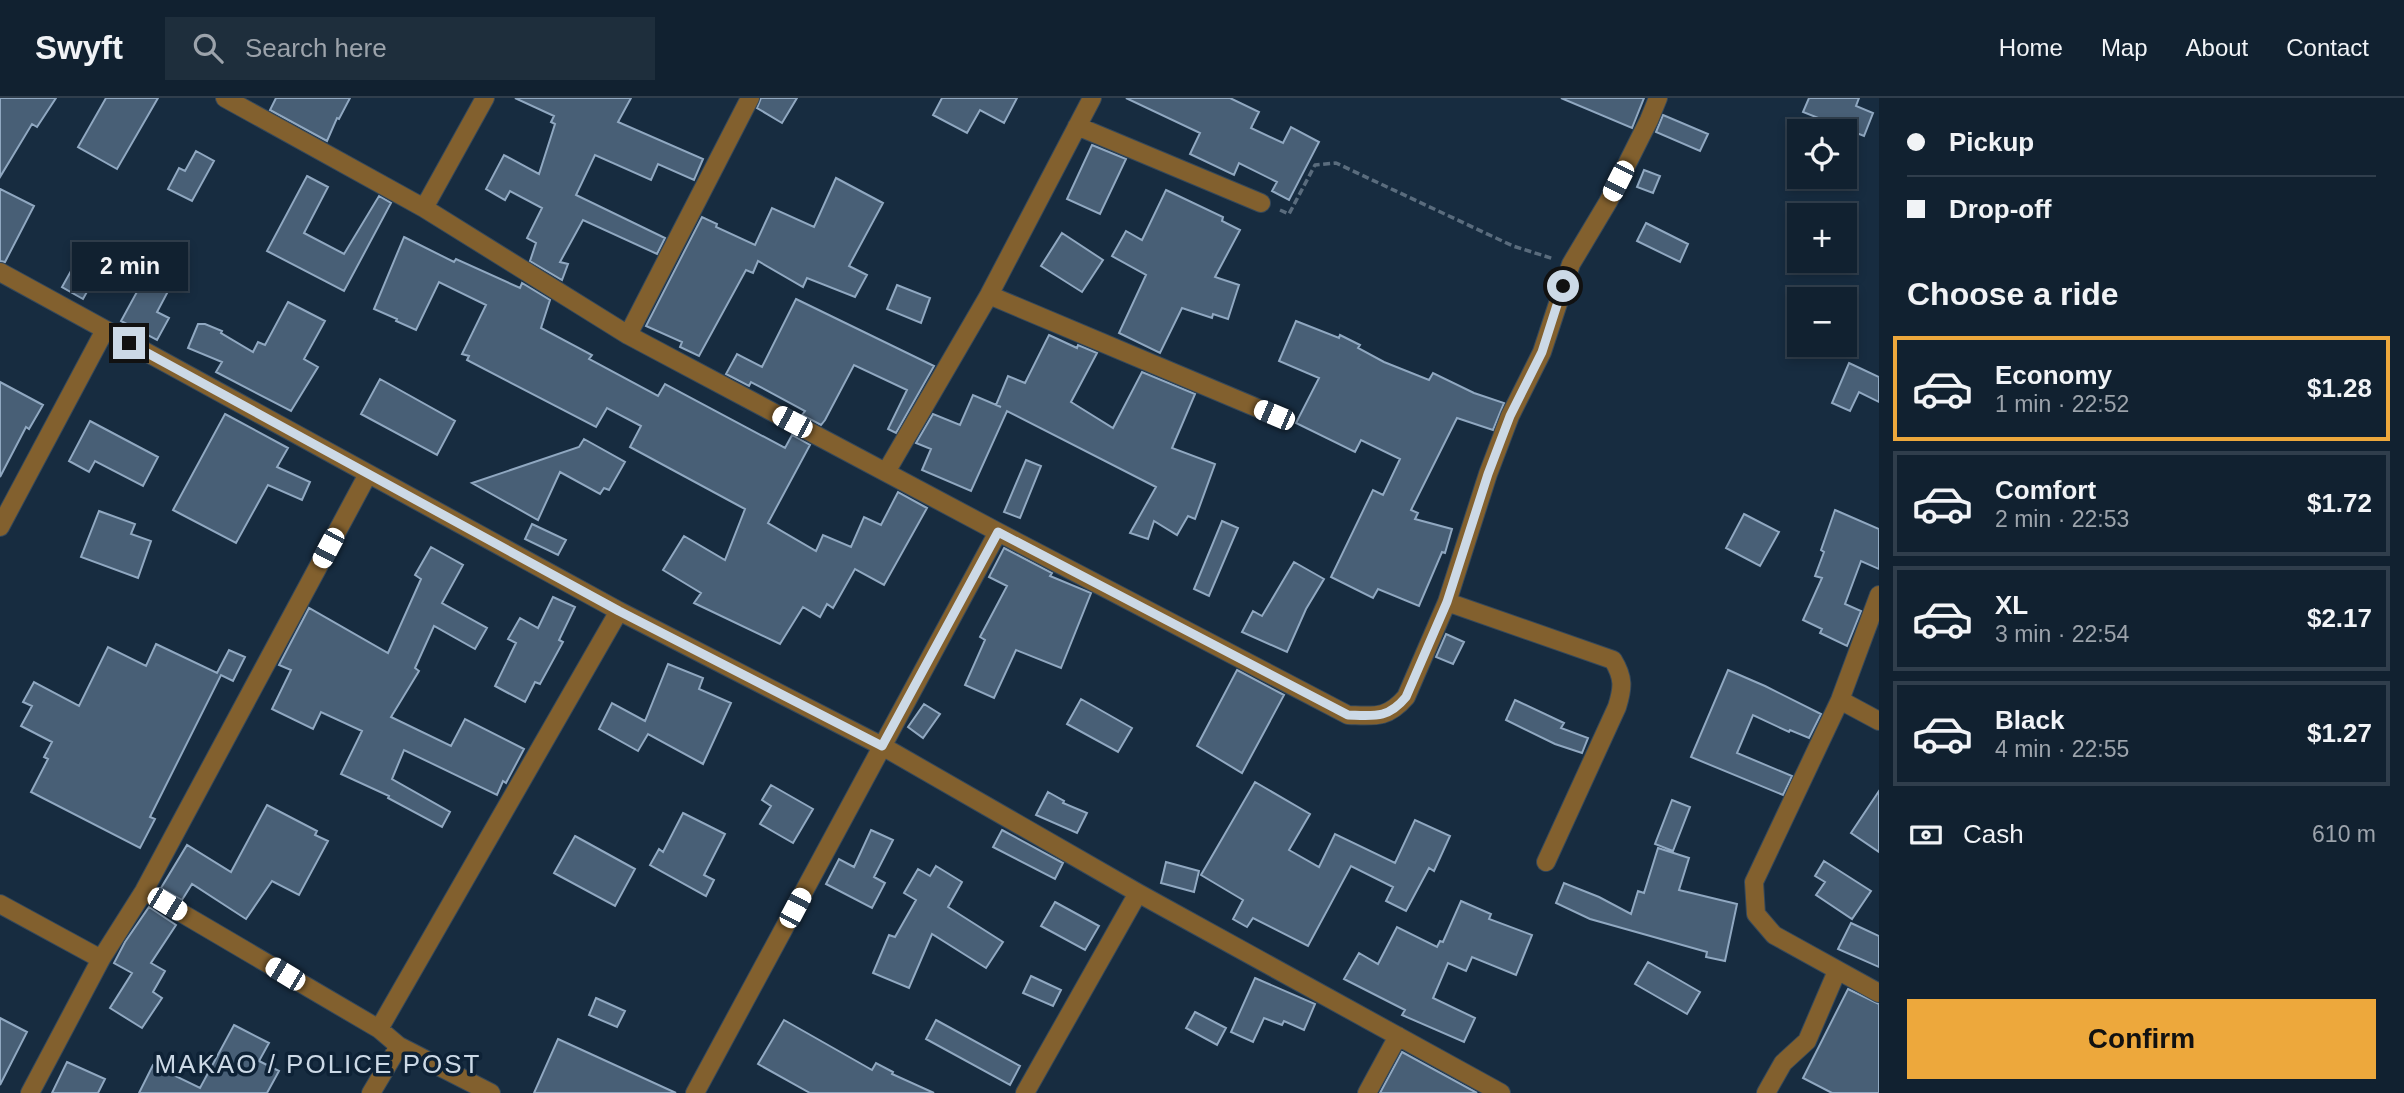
<!DOCTYPE html>
<html lang="en">
<head>
<meta charset="utf-8">
<style>
  body { margin:0; font-family:Helvetica,sans-serif; background:#1e2e3c; color:#f1f3f6; height:100vh; display:flex; flex-direction:column; font-size:26px; white-space:nowrap }
  * { box-sizing:border-box; margin:0 }
  p { font-size:23px; color:#9ca3ab }
  .icon { flex:none; width:38px; height:38px; fill:none; stroke:currentColor; stroke-width:2; stroke-linecap:round; stroke-linejoin:round }
  .map { position:relative; flex:1; overflow:hidden }
  .drawer { display:flex; flex-direction:column; background:#112130; width:525px }
  .drawer>* { flex:none }
  .banner { display:grid; align-content:center; height:154px; padding:0 28px; background:#112130 }
  .buttons { position:absolute; left:1787px; top:21px; display:grid; gap:14px }
  .buttons a { display:grid; place-items:center; width:70px; height:70px; border-radius:0px; background:#112130; box-shadow:0 4px 10px #0003,0 0 0 2px #303e4c; font-size:35px }
  .end { position:absolute; width:32px; height:32px; margin:-16px; border:9px solid #ccd9e6; background:#111; box-shadow:0 0 0 4px #111 }
  .from { border-radius:50% }
  .bubble { position:absolute; height:49px; border-radius:0px; background:#112130; box-shadow:0 4px 10px #0003,0 0 0 2px #303e4c; font-size:23px; font-weight:800; line-height:49px; text-align:center }
  .car { position:absolute; width:21px; height:42px; margin:-21px -10px; border-radius:9px; box-shadow:0 0 5px 2px #0007; background:linear-gradient(#fff 24%,#345 0 40%,#fff 0 76%,#345 0 86%,#fff 0) }
  .banner b { display:flex; align-items:center; gap:24px; height:66px; font-size:26px }
  .banner b+b { border-top:2px solid #303e4c }
  .banner i { width:18px; height:18px; background:#f1f3f6 }
  ul { padding:0; list-style:none }
  li { display:flex; align-items:center; gap:21px; height:105px; margin:0 14px 10px; padding:0 14px; border:4px solid #303e4c; border-radius:0px }
  li div { flex:1 }
  li b { display:block; font-size:26px }
  li em { font-style:normal; font-weight:800 }
  li.active { border-color:#eda83c }
  li>.icon { width:63px; height:63px; stroke-width:1.5 }
  h2 { padding:0 28px; font-size:32px; line-height:84px }
  .pay { display:flex; align-items:center; gap:18px; height:77px; padding:0 28px; font-size:26px }
  .pay p { margin-inline-start:auto }
  .cta { display:flex; gap:14px; margin-top:auto; padding:14px 28px }
  .cta a { flex:1; height:80px; border-radius:0px; background:#eda83c; color:#111; font-size:28px; font-weight:800; line-height:80px; text-align:center }
  header { display:flex; align-items:center; gap:42px; box-sizing:border-box; height:98px; padding:0 35px; background:#112130; border-bottom:2px solid #303e4c }
  header strong { font-size:33px }
  nav { display:flex; gap:38px; margin-inline-start:auto; font-size:24px }
  .search { width:490px; height:63px; background:#1e2e3c; display:flex; align-items:center; gap:18px; box-sizing:border-box; padding:0 24px; border-radius:0px; color:#9ca3ab; font-size:26px }
  main { display:flex; flex:1; min-height:0 }
  .map>svg:first-child { display:block }
</style>
</head>
<body>
<header>
<strong>Swyft</strong>
<div class="search"><svg class="icon" aria-label="search" viewBox="0 0 24 24"><circle cx="10" cy="10" r="6"/><path d="M15 15l6 6"/></svg>Search here</div>
<nav><a>Home</a><a>Map</a><a>About</a><a>Contact</a></nav>
</header>
<main>
<div class="map">
<svg width="1879" height="995" viewBox="0 0 1879 995">
  <rect width="100%" height="100%" fill="#172c40"/>
  <path fill="#485f76" stroke="#90a8c1" stroke-width="2" d="M 0,0 L 56,0 L 37,29 L 32,26 L 0,79 Z
    M 106,0 L 158,0 L 117,71 L 78,49 Z
    M 276,0 L 350,0 L 339,21 L 337,20 L 327,43 L 270,12 Z
    M 515,0 L 631,0 L 618,24 L 703,61 L 694,82 L 658,66 L 651,82 L 595,57 L 576,97 L 665,140 L 657,156 L 583,122 L 560,164 L 568,166 L 562,182 L 530,163 L 536,145 L 527,140 L 542,110 L 510,93 L 505,102 L 486,91 L 504,57 L 539,76 L 555,26 L 551,24 L 554,18 Z
    M 761,0 L 797,0 L 782,25 L 757,10 Z
    M 942,0 L 1017,0 L 1004,25 L 980,12 L 967,35 L 933,17 Z
    M 1126,0 L 1230,0 L 1259,14 L 1251,30 L 1283,45 L 1291,29 L 1319,44 L 1289,102 L 1272,93 L 1277,84 L 1239,65 L 1234,77 L 1190,56 L 1200,35 Z
    M 1561,0 L 1644,0 L 1632,30 Z
    M 1809,0 L 1859,0 L 1856,8 L 1873,15 L 1864,38 L 1803,14 Z
    M 1663,17 L 1708,36 L 1700,53 L 1656,34 Z
    M 1092,47 L 1126,61 L 1100,116 L 1067,101 Z
    M 196,53 L 214,63 L 192,103 L 168,91 L 179,70 L 185,73 Z
    M 1644,72 L 1660,78 L 1653,95 L 1637,89 Z
    M 307,78 L 328,89 L 304,135 L 344,156 L 379,98 L 391,105 L 344,193 L 267,153 Z
    M 836,80 L 883,105 L 849,168 L 867,177 L 855,199 L 807,180 L 803,189 L 758,163 L 753,175 L 746,172 L 699,258 L 680,249 L 682,244 L 646,228 L 702,119 L 717,126 L 716,129 L 755,147 L 772,110 L 814,129 Z
    M 0,91 L 34,108 L 5,164 L 0,163 Z
    M 1166,92 L 1223,119 L 1222,123 L 1240,132 L 1215,179 L 1239,187 L 1228,221 L 1213,216 L 1212,220 L 1182,210 L 1160,255 L 1119,235 L 1146,177 L 1112,158 L 1126,133 L 1142,142 Z
    M 1646,125 L 1688,146 L 1680,164 L 1637,143 Z
    M 1062,135 L 1103,162 L 1082,194 L 1041,168 Z
    M 404,139 L 454,164 L 456,161 L 520,190 L 522,185 L 550,202 L 541,230 L 592,257 L 589,261 L 658,298 L 665,286 L 785,350 L 792,337 L 810,347 L 768,425 L 816,453 L 823,437 L 851,449 L 864,419 L 881,427 L 898,394 L 927,410 L 884,487 L 855,471 L 833,510 L 827,506 L 820,519 L 803,509 L 780,546 L 694,505 L 701,495 L 663,472 L 684,438 L 725,462 L 745,411 L 630,349 L 641,328 L 607,310 L 596,329 L 467,262 L 469,258 L 462,256 L 486,207 L 439,184 L 416,232 L 396,223 L 397,221 L 374,211 Z
    M 86,146 L 107,158 L 83,201 L 62,189 Z
    M 150,170 L 174,182 L 157,214 L 169,220 L 157,242 L 121,223 Z
    M 897,187 L 930,200 L 921,225 L 887,211 Z
    M 796,201 L 934,268 L 896,335 L 888,331 L 907,292 L 854,267 L 825,322 L 821,327 L 802,317 L 805,313 L 751,284 L 749,288 L 726,276 L 737,256 L 762,269 Z
    M 288,204 L 325,223 L 304,261 L 318,269 L 291,313 L 216,274 L 222,264 L 188,250 L 198,226 L 205,226 L 222,233 L 221,235 L 253,254 L 258,244 L 265,247 Z
    M 1296,223 L 1339,240 L 1340,237 L 1360,247 L 1358,250 L 1384,264 L 1429,282 L 1433,275 L 1474,295 L 1504,305 L 1493,332 L 1457,320 L 1411,412 L 1418,415 L 1415,421 L 1452,431 L 1445,455 L 1442,454 L 1419,508 L 1378,491 L 1373,500 L 1331,479 L 1373,392 L 1383,397 L 1400,361 L 1361,342 L 1355,354 L 1296,325 L 1319,280 L 1279,263 Z
    M 1049,237 L 1077,250 L 1078,247 L 1097,255 L 1071,304 L 1113,330 L 1142,274 L 1195,296 L 1172,350 L 1215,366 L 1195,421 L 1188,418 L 1177,437 L 1154,423 L 1148,441 L 1130,435 L 1156,389 L 1007,313 L 971,393 L 922,372 L 931,351 L 916,345 L 933,316 L 960,327 L 973,297 L 1001,309 L 996,307 L 1008,278 L 1025,285 Z
    M 1849,265 L 1879,279 L 1879,304 L 1859,294 L 1850,313 L 1832,305 Z
    M 380,281 L 455,323 L 437,357 L 361,316 Z
    M 0,284 L 43,307 L 29,331 L 26,329 L 0,379 Z
    M 225,316 L 288,350 L 277,369 L 310,384 L 302,402 L 268,387 L 236,445 L 173,412 Z
    M 90,323 L 158,359 L 143,388 L 95,363 L 89,374 L 69,363 Z
    M 584,341 L 625,364 L 609,392 L 604,390 L 600,396 L 560,374 L 538,422 L 472,385 L 579,349 Z
    M 1026,362 L 1041,368 L 1020,420 L 1004,414 Z
    M 1835,412 L 1879,431 L 1879,471 L 1861,463 L 1845,506 L 1861,513 L 1847,548 L 1820,535 L 1822,531 L 1803,522 L 1822,480 L 1815,478 L 1824,454 L 1821,452 Z
    M 99,413 L 135,426 L 131,436 L 151,443 L 138,480 L 81,459 Z
    M 1744,416 L 1779,434 L 1760,468 L 1726,450 Z
    M 1222,423 L 1238,430 L 1209,498 L 1194,491 Z
    M 532,426 L 566,442 L 558,457 L 525,441 Z
    M 431,449 L 463,467 L 442,505 L 487,530 L 475,551 L 434,528 L 415,570 L 419,573 L 391,619 L 451,648 L 465,621 L 524,651 L 506,685 L 503,683 L 497,697 L 404,652 L 392,681 L 450,714 L 442,729 L 388,700 L 389,698 L 341,676 L 362,633 L 321,614 L 313,631 L 272,611 L 291,572 L 279,567 L 309,510 L 388,555 L 421,481 L 415,477 Z
    M 1004,450 L 1052,475 L 1050,478 L 1091,495 L 1061,570 L 1016,552 L 994,600 L 965,587 L 985,542 L 980,539 L 1007,488 L 989,479 Z
    M 1294,464 L 1324,481 L 1306,511 L 1287,554 L 1242,534 L 1253,513 L 1262,518 Z
    M 553,499 L 575,509 L 559,542 L 563,544 L 540,586 L 535,584 L 525,604 L 495,588 L 516,545 L 508,541 L 520,520 L 538,530 Z
    M 1446,536 L 1464,544 L 1453,566 L 1436,559 Z
    M 156,546 L 217,575 L 229,552 L 245,559 L 233,583 L 221,577 L 150,719 L 155,721 L 140,750 L 31,694 L 48,661 L 44,659 L 52,644 L 21,628 L 32,608 L 23,604 L 34,584 L 79,608 L 108,549 L 146,568 Z
    M 668,566 L 703,580 L 699,591 L 731,605 L 703,666 L 648,636 L 638,653 L 599,631 L 612,605 L 645,623 Z
    M 1237,572 L 1284,597 L 1242,675 L 1197,648 Z
    M 1728,572 L 1765,588 L 1821,616 L 1809,640 L 1790,632 L 1789,634 L 1753,617 L 1737,655 L 1792,678 L 1783,697 L 1691,659 Z
    M 1081,601 L 1132,630 L 1118,654 L 1067,626 Z
    M 1515,602 L 1564,625 L 1561,630 L 1588,640 L 1582,655 L 1555,646 L 1506,622 Z
    M 924,606 L 940,616 L 923,640 L 908,629 Z
    M 1255,684 L 1310,716 L 1289,752 L 1319,769 L 1335,736 L 1395,765 L 1415,722 L 1450,738 L 1434,773 L 1429,770 L 1406,813 L 1386,803 L 1393,789 L 1351,768 L 1308,848 L 1253,820 L 1247,829 L 1233,821 L 1243,802 L 1201,777 Z
    M 771,687 L 813,711 L 793,745 L 760,726 L 771,708 L 762,702 Z
    M 1879,693 L 1879,754 L 1851,735 Z
    M 1048,694 L 1064,703 L 1063,705 L 1087,715 L 1077,735 L 1036,717 Z
    M 1672,702 L 1690,709 L 1673,753 L 1655,746 Z
    M 267,707 L 317,733 L 315,737 L 328,743 L 299,797 L 272,783 L 246,821 L 192,786 L 182,802 L 161,790 L 187,747 L 231,774 Z
    M 683,715 L 725,736 L 704,777 L 714,782 L 706,798 L 650,767 L 659,751 L 663,754 Z
    M 871,732 L 893,742 L 874,779 L 885,785 L 872,810 L 826,786 L 839,761 L 854,769 Z
    M 1002,732 L 1063,765 L 1055,781 L 993,749 Z
    M 575,738 L 635,771 L 615,808 L 554,775 Z
    M 1658,750 L 1689,760 L 1679,792 L 1737,806 L 1725,863 L 1706,859 L 1707,854 L 1590,821 L 1556,805 L 1564,785 L 1599,799 L 1631,816 L 1638,793 L 1644,795 Z
    M 1824,763 L 1871,793 L 1852,821 L 1816,797 L 1825,784 L 1815,778 Z
    M 1166,764 L 1199,773 L 1194,794 L 1161,785 Z
    M 936,768 L 962,784 L 948,809 L 1003,844 L 986,870 L 932,836 L 909,890 L 873,875 L 889,837 L 895,839 L 916,802 L 904,795 L 918,771 L 930,778 Z
    M 1461,803 L 1491,816 L 1489,821 L 1532,837 L 1516,877 L 1472,859 L 1466,873 L 1448,865 L 1433,900 L 1475,920 L 1464,944 L 1402,917 L 1405,912 L 1344,881 L 1359,855 L 1378,866 L 1397,829 L 1437,849 L 1440,843 L 1443,844 Z
    M 1055,804 L 1099,828 L 1085,852 L 1041,828 Z
    M 149,809 L 176,827 L 151,865 L 165,873 L 153,894 L 162,900 L 142,930 L 110,910 L 132,875 L 114,865 L 125,844 Z
    M 1851,825 L 1879,838 L 1879,869 L 1838,851 Z
    M 1648,864 L 1700,894 L 1687,916 L 1635,886 Z
    M 1031,878 L 1061,892 L 1053,908 L 1023,895 Z
    M 1255,880 L 1315,906 L 1304,932 L 1284,923 L 1282,927 L 1264,920 L 1253,944 L 1231,934 Z
    M 1848,891 L 1879,906 L 1879,995 L 1832,995 L 1803,980 Z
    M 596,900 L 625,913 L 617,929 L 589,917 Z
    M 1195,914 L 1226,930 L 1217,947 L 1186,930 Z
    M 0,920 L 27,934 L 0,987 Z
    M 784,922 L 872,972 L 876,965 L 893,974 L 892,976 L 934,995 L 810,995 L 758,966 Z
    M 936,922 L 1020,968 L 1010,987 L 926,941 Z
    M 234,927 L 269,945 L 259,963 L 279,973 L 267,995 L 139,995 L 153,967 L 200,990 Z
    M 558,941 L 676,995 L 534,995 Z
    M 1402,954 L 1477,995 L 1380,995 Z
    M 67,964 L 105,981 L 98,995 L 52,995 Z"/>
  <g fill="none" stroke-linecap="round" stroke-linejoin="round">
    <g stroke="#34485b" stroke-width="20">
      <path id="minor" d="M 225,0 L 424,110 L 485,0
        M 1077,28 L 1261,105
        M 424,110 L 628,237 L 998,434 L 695,995
        M 0,174 L 619,513 L 882,648 L 1138,795 L 1501,995
        M 989,197 L 1274,317
        M 628,237 L 750,0
        M 886,374 L 989,197 L 1092,0
        M 0,429 L 105,232
        M 998,434 L 1348,617 C 1375,618 1387,621 1406,599 L 1447,504 L 1488,376 L 1510,318 L 1542,254 L 1571,166 L 1608,104 L 1649,22 L 1658,0
        M 1879,497 L 1840,602 L 1754,784 L 1756,816 L 1774,837 L 1879,895
        M 1447,504 L 1613,562 C 1624,580 1623,590 1617,609 L 1546,764
        M 1840,602 L 1879,623
        M 144,793 L 379,931 L 399,948 L 491,995
        M 0,806 L 101,861
        M 379,931 L 619,513
        M 30,995 L 101,861 L 144,793 L 368,376
        M 371,995 L 399,948
        M 1025,995 L 1138,795
        M 1367,995 L 1398,938
        M 1766,995 L 1783,965 L 1807,943 L 1837,873"/>
    </g>
    <path stroke="#5a6c7d" stroke-width="3.5" stroke-dasharray="7 3.5" stroke-linecap="butt" d="M 1280,112 L 1289,116 L 1315,67 L 1336,65 L 1513,148 L 1554,161"/>
    <use href="#minor" stroke="#82602e" stroke-width="18"/>
  </g>
  <g fill="none" stroke-linecap="round" stroke-linejoin="round">
    <path stroke="#ccd9e6" stroke-width="9" d="M 129,245 L 619,513 L 882,648 L 998,434 L 1348,617 C 1374,618 1388,621 1406,599 L 1447,504 L 1488,376 L 1510,318 L 1542,254 L 1563,188"/>
  </g>
  <g text-anchor="middle" stroke-width="7" stroke-linejoin="round" paint-order="stroke">
    <g font-size="26" letter-spacing="2" fill="#ccd9e6" stroke="#0e2236">
      <text x="318" y="975">MAKAO / POLICE POST</text>
    </g>
  </g>
</svg>
<div class="buttons">
<a><svg class="icon" aria-label="locate" viewBox="0 0 24 24"><circle cx="12" cy="12" r="6"/><path d="M12 2v4M12 18v4M2 12h4M18 12h4"/></svg></a>
<a>+</a>
<a>−</a>
</div>
<i class="end from" style="left:1563px;top:188px"></i>
<i class="end" style="left:129px;top:245px"></i>
<div class="bubble" style="left:72px;top:144px;width:116px">2 min</div>
<i class="car" style="left:1618px;top:83px;rotate:207deg"></i>
<i class="car" style="left:1274px;top:317px;rotate:293deg"></i>
<i class="car" style="left:792px;top:324px;rotate:298deg"></i>
<i class="car" style="left:328px;top:450px;rotate:208deg"></i>
<i class="car" style="left:167px;top:806px;rotate:121deg"></i>
<i class="car" style="left:795px;top:810px;rotate:28deg"></i>
<i class="car" style="left:285px;top:876px;rotate:301deg"></i>
</div>
<section class="drawer">
<div class="banner">
<b><i class="from"></i>Pickup</b>
<b><i></i>Drop-off</b>
</div>
<h2>Choose a ride</h2>
<ul>
<li class="active"><svg class="icon" aria-label="car" viewBox="0 0 24 24"><path d="M5 17H2v-5l4-1 3-4h7l3 4 3 1v5h-3M9 17h6M6 11h13"/><circle cx="7" cy="17" r="2"/><circle cx="17" cy="17" r="2"/></svg><div><b>Economy</b><p>1 min · 22:52</p></div><em>$1.28</em></li>
<li><svg class="icon" aria-label="car" viewBox="0 0 24 24"><path d="M5 17H2v-5l4-1 3-4h7l3 4 3 1v5h-3M9 17h6M6 11h13"/><circle cx="7" cy="17" r="2"/><circle cx="17" cy="17" r="2"/></svg><div><b>Comfort</b><p>2 min · 22:53</p></div><em>$1.72</em></li>
<li><svg class="icon" aria-label="car" viewBox="0 0 24 24"><path d="M5 17H2v-5l4-1 3-4h7l3 4 3 1v5h-3M9 17h6M6 11h13"/><circle cx="7" cy="17" r="2"/><circle cx="17" cy="17" r="2"/></svg><div><b>XL</b><p>3 min · 22:54</p></div><em>$2.17</em></li>
<li><svg class="icon" aria-label="car" viewBox="0 0 24 24"><path d="M5 17H2v-5l4-1 3-4h7l3 4 3 1v5h-3M9 17h6M6 11h13"/><circle cx="7" cy="17" r="2"/><circle cx="17" cy="17" r="2"/></svg><div><b>Black</b><p>4 min · 22:55</p></div><em>$1.27</em></li>
</ul>
<div class="pay"><svg class="icon" aria-label="cash" viewBox="0 0 24 24"><path d="M3 7h18v10H3z"/><circle cx="12" cy="12" r="2"/></svg>Cash<p>610 m</p></div>
<div class="cta"><a>Confirm</a></div>
</section>
</main>
</body>
</html>
